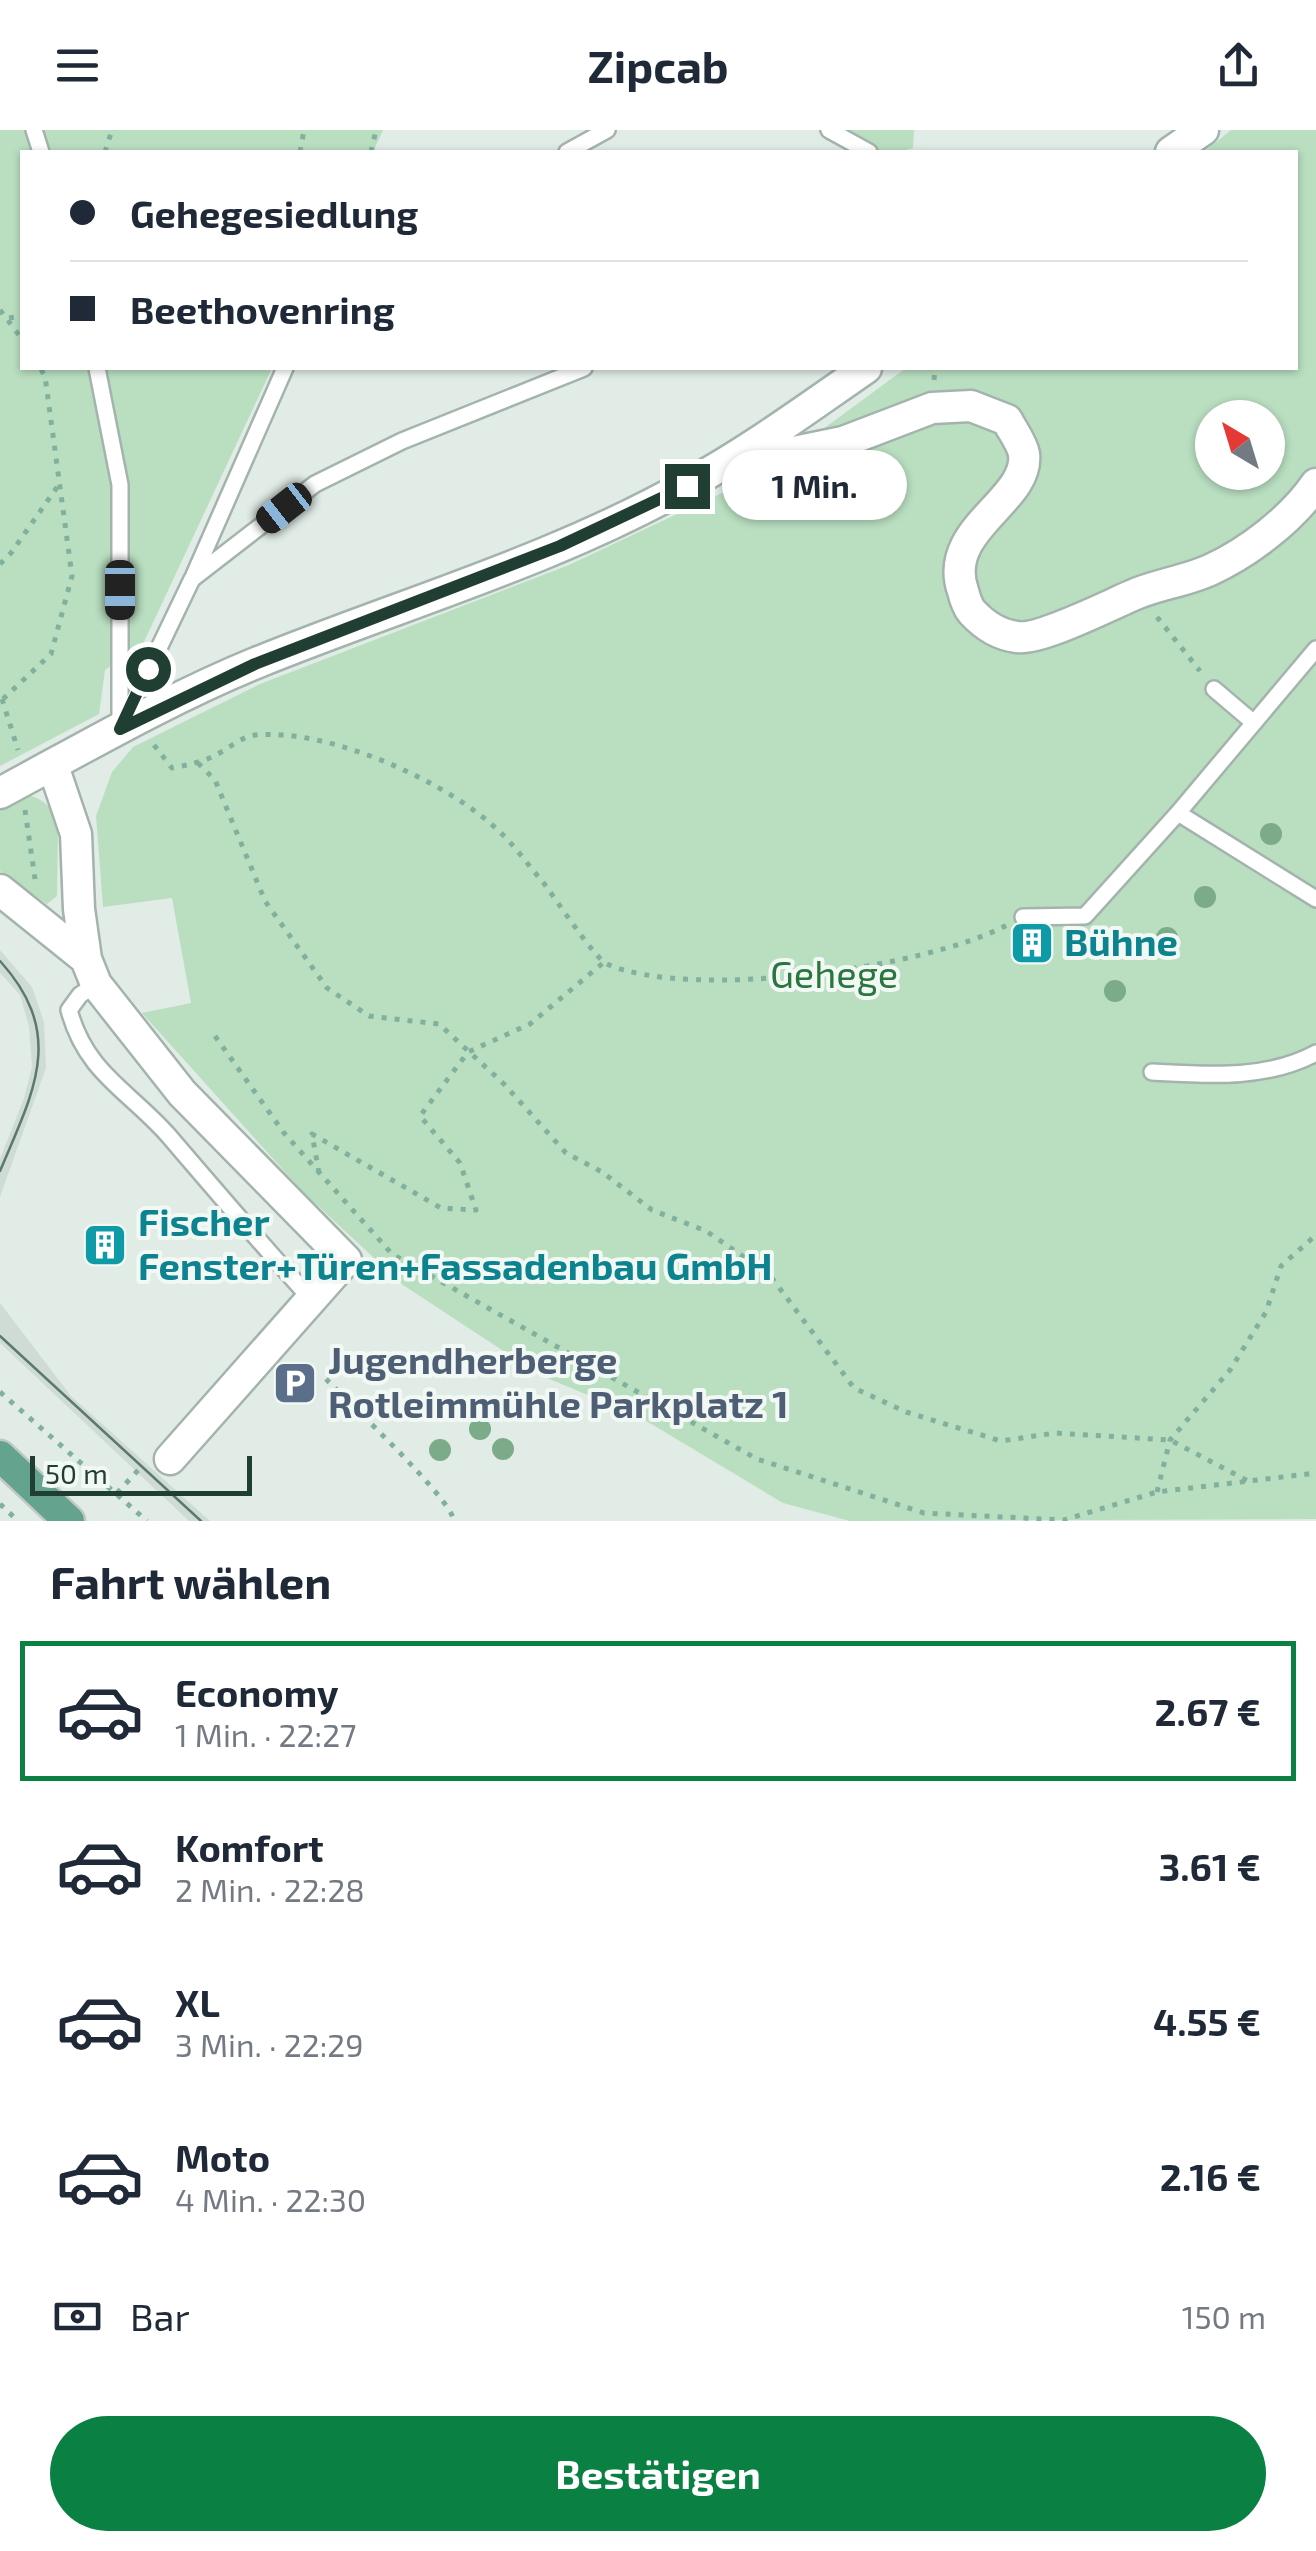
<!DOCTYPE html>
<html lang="de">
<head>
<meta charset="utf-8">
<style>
  body { margin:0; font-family:"Exo 2",sans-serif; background:#f2f2f3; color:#1f2937; height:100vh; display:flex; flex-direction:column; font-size:38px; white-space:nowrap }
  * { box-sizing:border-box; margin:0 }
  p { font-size:32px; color:#747a83 }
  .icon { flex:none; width:55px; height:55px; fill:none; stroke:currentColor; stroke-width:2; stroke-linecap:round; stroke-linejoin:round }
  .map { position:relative; height:1391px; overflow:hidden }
  .side { display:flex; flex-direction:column; background:#fff; flex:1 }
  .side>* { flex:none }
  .hud { position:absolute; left:20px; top:20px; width:1278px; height:220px; border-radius:0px; box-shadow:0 2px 8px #0004; display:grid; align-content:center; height:220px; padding:0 50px; background:#fff }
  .needle { width:65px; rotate:322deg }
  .buttons { position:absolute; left:1195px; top:270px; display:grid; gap:20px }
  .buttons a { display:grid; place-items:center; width:90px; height:90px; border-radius:50%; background:#fff; box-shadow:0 2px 8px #0004; font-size:50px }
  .scale { position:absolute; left:30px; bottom:25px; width:222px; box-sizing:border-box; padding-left:10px; border:5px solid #213e33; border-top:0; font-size:28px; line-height:35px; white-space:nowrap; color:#213e33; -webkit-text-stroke:8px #f2f9f5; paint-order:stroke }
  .end { position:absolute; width:45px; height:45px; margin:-22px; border:12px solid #213e33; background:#fff; box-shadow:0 0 0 5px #fff }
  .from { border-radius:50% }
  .bubble { position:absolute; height:70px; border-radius:35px; background:#fff; box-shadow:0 2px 8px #0004; font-size:32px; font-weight:700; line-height:70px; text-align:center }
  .car { position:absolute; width:30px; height:60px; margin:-30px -15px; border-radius:12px; box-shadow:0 0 8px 2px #0007; background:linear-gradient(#222 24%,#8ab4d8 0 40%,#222 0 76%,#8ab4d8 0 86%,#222 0) }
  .hud b { display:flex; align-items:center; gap:35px; height:95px; font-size:38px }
  .hud b+b { border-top:2px solid #e0e1e3 }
  .hud i { width:25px; height:25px; background:#1f2937 }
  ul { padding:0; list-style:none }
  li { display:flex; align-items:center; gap:30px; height:140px; margin:0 20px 15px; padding:0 30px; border:5px solid transparent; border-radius:0px }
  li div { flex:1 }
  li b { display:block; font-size:38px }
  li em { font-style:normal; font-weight:700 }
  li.selected { border-color:#0b8043 }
  li>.icon { width:90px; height:90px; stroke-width:1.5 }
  h2 { padding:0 50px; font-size:45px; line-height:120px }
  .pay { display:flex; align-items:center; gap:25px; height:110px; padding:0 50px; font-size:38px }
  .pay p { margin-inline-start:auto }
  .primary-button { display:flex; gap:20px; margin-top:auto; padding:20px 50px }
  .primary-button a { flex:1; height:115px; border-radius:60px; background:#0b8043; color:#fff; font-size:40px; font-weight:700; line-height:115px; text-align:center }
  header { display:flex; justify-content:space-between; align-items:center; height:130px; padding:0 50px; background:#fff; font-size:45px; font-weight:700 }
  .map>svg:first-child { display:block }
</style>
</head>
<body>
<header><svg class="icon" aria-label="menu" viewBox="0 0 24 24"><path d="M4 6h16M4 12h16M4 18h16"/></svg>Zipcab<svg class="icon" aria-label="share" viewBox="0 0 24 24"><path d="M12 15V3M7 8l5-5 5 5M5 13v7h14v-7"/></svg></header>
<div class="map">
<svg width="1316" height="1391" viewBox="0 0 1316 1391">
  <rect width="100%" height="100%" fill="#e1ece6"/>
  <path fill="#cfdcd5" d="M 0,820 L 32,857 L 44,892 L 46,938 L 0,1067 L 0,1029 L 24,968 L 32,937 L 29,896 L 20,865 L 0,843 Z
    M 0,1173 L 71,1266 L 210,1391 L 189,1391 L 0,1213 Z"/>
  <path fill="#b9dec0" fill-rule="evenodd" d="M 0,0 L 383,0 L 373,22 L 22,22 L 22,238 L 272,238 L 143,514 L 105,540 L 99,584 L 0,636 Z
    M 830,0 L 914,0 L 913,18 L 899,22 L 856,22 Z
    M 1231,0 L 1316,0 L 1316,1389 L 850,1391 L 783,1373 L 638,1286 L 540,1245 L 403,1155 L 303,1062 L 142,883 L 191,873 L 172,768 L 103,777 L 96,686 L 112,642 L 133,617 L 260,554 L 569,435 L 762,344 L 906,238 L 1295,238 L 1295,22 L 1204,22 ZM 1212,288 L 1268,288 L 1268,342 L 1212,342 Z
    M 27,665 C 43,668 54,679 58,694 L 57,766 L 47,774 L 0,741 L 0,679 Z"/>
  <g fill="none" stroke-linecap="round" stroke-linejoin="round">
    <g stroke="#a4b4ad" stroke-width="20">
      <path id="lane" d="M 34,0 L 41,22
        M 829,0 L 869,22
        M 567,22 L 607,0
        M 97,238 L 120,355 L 120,595
        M 194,445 L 285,238
        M 1214,559 L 1254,593
        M 124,591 L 192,449 L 315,354 L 402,311 L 584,238
        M 1178,683 L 1316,769
        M 1023,787 L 1085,786 L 1178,683 L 1316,519
        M 96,854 L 80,865 L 69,880 C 86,943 128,960 168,1005 C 215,1060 262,1115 311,1169
        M 1152,942 C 1207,945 1266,950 1316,923"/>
    </g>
    <g stroke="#a4b4ad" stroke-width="35">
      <path id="street" d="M 1171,22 L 1203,0
        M 754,315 L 775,326 L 843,312 L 932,278 L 971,276 L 1007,290 C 1012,300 1022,313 1024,324 C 1030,371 941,399 963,461 C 965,469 967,476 972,482 C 984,495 999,505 1017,507 C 1040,511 1113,473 1138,463 C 1161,454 1188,450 1210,440 C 1249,422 1292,389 1316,354
        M 53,636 L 76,704 L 79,779 L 86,829 L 96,854 L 182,963 L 346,1130 L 170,1329
        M 0,663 C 84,618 168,569 256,533 C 401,474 553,431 689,354 C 751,320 808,278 866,238
        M 0,760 L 86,829"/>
    </g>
    <g stroke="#c1c9c6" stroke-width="35">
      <path id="primary" d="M 0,1326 L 69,1391"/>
    </g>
    <path stroke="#81b19d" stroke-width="5" stroke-dasharray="5 8" stroke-linecap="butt" d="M 105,22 L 112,0
      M 300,22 L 304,0
      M 371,22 L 376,0
      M 0,180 L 22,209
      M 9,188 L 22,186
      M 934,250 L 935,238
      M 0,434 L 11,423 L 60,353
      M 1157,487 L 1200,541
      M 2,569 L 18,620
      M 3,569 L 51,524 L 72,446 L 45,246 L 40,238
      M 154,615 L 172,638 C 188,635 202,632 216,625 C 228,619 242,606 256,605 C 329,598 452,653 503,705 C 517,719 529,736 542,751 C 554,766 595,829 607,834 C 691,871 927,838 1007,795
      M 198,633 L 215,650 L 265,771 L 327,858 L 369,886 L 439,894 L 504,954 L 566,1023 L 602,1042 L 652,1080 L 706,1101 L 769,1144 L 854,1258 L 906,1282 L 1001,1311 L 1055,1303 L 1170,1310 L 1248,1351
      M 25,680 L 35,749
      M 215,906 L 284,1003 L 392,1124 L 757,1329 L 924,1383 L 1064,1390 L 1157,1362 L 1316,1343
      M 319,1043 L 312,1004 L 441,1078 L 476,1080 L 460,1033 L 420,986 L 468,922 L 530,894 L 603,833
      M 326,1249 C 348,1272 451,1368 454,1391
      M 0,1262 L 147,1391
      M 1157,1362 L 1170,1310 L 1230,1240 L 1266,1182 L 1281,1136 L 1316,1105
      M 117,1363 L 142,1336
      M 0,1374 L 18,1391"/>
    <use href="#lane" stroke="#fff" stroke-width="15"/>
    <use href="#street" stroke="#fff" stroke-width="30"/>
    <use href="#primary" stroke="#64a38d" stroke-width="30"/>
    <path stroke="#5b796e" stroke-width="2.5" d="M 0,831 C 67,905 33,962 0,1041
      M 0,1206 L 201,1391"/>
  </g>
  <g fill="#7cab8a">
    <circle cx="1271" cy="704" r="11"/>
    <circle cx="1205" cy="767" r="11"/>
    <circle cx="1167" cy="808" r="11"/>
    <circle cx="1115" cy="861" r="11"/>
    <circle cx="480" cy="1299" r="11"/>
    <circle cx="503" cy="1319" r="11"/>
    <circle cx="440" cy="1320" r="11"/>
  </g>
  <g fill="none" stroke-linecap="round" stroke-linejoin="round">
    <path stroke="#213e33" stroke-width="12" d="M 148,539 L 120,599 L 255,534 L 560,416 L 687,356"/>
  </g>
  <defs>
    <g id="building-square" transform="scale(2.25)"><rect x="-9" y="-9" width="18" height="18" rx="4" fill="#0f9aa8" stroke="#f2f9f5"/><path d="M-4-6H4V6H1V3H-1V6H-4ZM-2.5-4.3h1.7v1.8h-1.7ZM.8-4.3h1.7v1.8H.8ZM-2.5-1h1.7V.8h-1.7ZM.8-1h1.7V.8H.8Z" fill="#fff"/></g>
    <g id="parking-square" transform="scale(2.25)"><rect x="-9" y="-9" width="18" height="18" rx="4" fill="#5c6f8a" stroke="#f2f9f5"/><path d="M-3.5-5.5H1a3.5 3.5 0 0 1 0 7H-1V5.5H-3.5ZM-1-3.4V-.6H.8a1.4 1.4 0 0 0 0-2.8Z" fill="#fff"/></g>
  </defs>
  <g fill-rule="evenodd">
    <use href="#building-square" x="1032" y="813"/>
    <use href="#building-square" x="105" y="1115"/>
    <use href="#parking-square" x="295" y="1253"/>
  </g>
  <g text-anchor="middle" stroke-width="8" stroke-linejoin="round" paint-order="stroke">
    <g font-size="38" font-weight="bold" fill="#0d838f" stroke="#f2f9f5" text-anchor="start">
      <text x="1064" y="826">Bühne</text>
      <text x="138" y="1106">Fischer<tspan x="138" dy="44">Fenster+Türen+Fassadenbau GmbH</tspan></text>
    </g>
    <g font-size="38" fill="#2a763f" stroke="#f2f9f5">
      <text x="834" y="858">Gehege</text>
    </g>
    <g font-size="38" font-weight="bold" fill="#4e5e75" stroke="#f2f9f5" text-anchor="start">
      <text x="328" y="1244">Jugendherberge<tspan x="328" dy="44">Rotleimmühle Parkplatz 1</tspan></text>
    </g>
  </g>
</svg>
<div class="buttons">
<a><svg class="needle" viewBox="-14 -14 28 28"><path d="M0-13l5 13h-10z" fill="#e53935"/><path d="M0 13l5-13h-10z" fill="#747a83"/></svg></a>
</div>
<div class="scale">50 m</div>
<i class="end from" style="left:148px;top:539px"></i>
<i class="end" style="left:687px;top:356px"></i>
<div class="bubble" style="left:722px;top:320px;width:185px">1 Min.</div>
<i class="car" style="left:284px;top:378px;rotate:232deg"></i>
<i class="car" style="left:120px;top:460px;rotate:180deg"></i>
<div class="hud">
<b><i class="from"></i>Gehegesiedlung</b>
<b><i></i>Beethovenring</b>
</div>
</div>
<section class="side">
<h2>Fahrt wählen</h2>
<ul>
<li class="selected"><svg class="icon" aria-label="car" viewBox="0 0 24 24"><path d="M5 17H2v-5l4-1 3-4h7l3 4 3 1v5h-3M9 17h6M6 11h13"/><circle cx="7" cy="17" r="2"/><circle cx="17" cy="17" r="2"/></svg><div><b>Economy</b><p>1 Min. · 22:27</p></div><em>2.67 €</em></li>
<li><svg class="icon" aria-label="car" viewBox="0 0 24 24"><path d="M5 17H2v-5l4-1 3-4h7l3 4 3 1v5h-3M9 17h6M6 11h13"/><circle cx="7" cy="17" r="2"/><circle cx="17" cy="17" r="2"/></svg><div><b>Komfort</b><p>2 Min. · 22:28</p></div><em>3.61 €</em></li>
<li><svg class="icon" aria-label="car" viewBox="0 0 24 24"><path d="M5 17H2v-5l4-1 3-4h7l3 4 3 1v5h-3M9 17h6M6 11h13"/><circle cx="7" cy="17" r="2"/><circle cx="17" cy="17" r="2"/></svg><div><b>XL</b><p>3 Min. · 22:29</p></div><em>4.55 €</em></li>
<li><svg class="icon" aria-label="car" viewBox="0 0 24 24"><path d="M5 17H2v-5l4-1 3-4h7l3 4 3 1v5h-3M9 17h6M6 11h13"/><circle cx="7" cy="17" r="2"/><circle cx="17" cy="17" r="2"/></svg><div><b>Moto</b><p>4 Min. · 22:30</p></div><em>2.16 €</em></li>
</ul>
<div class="pay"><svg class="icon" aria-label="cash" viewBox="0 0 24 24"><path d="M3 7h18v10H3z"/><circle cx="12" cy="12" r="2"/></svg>Bar<p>150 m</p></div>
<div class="primary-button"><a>Bestätigen</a></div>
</section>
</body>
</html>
